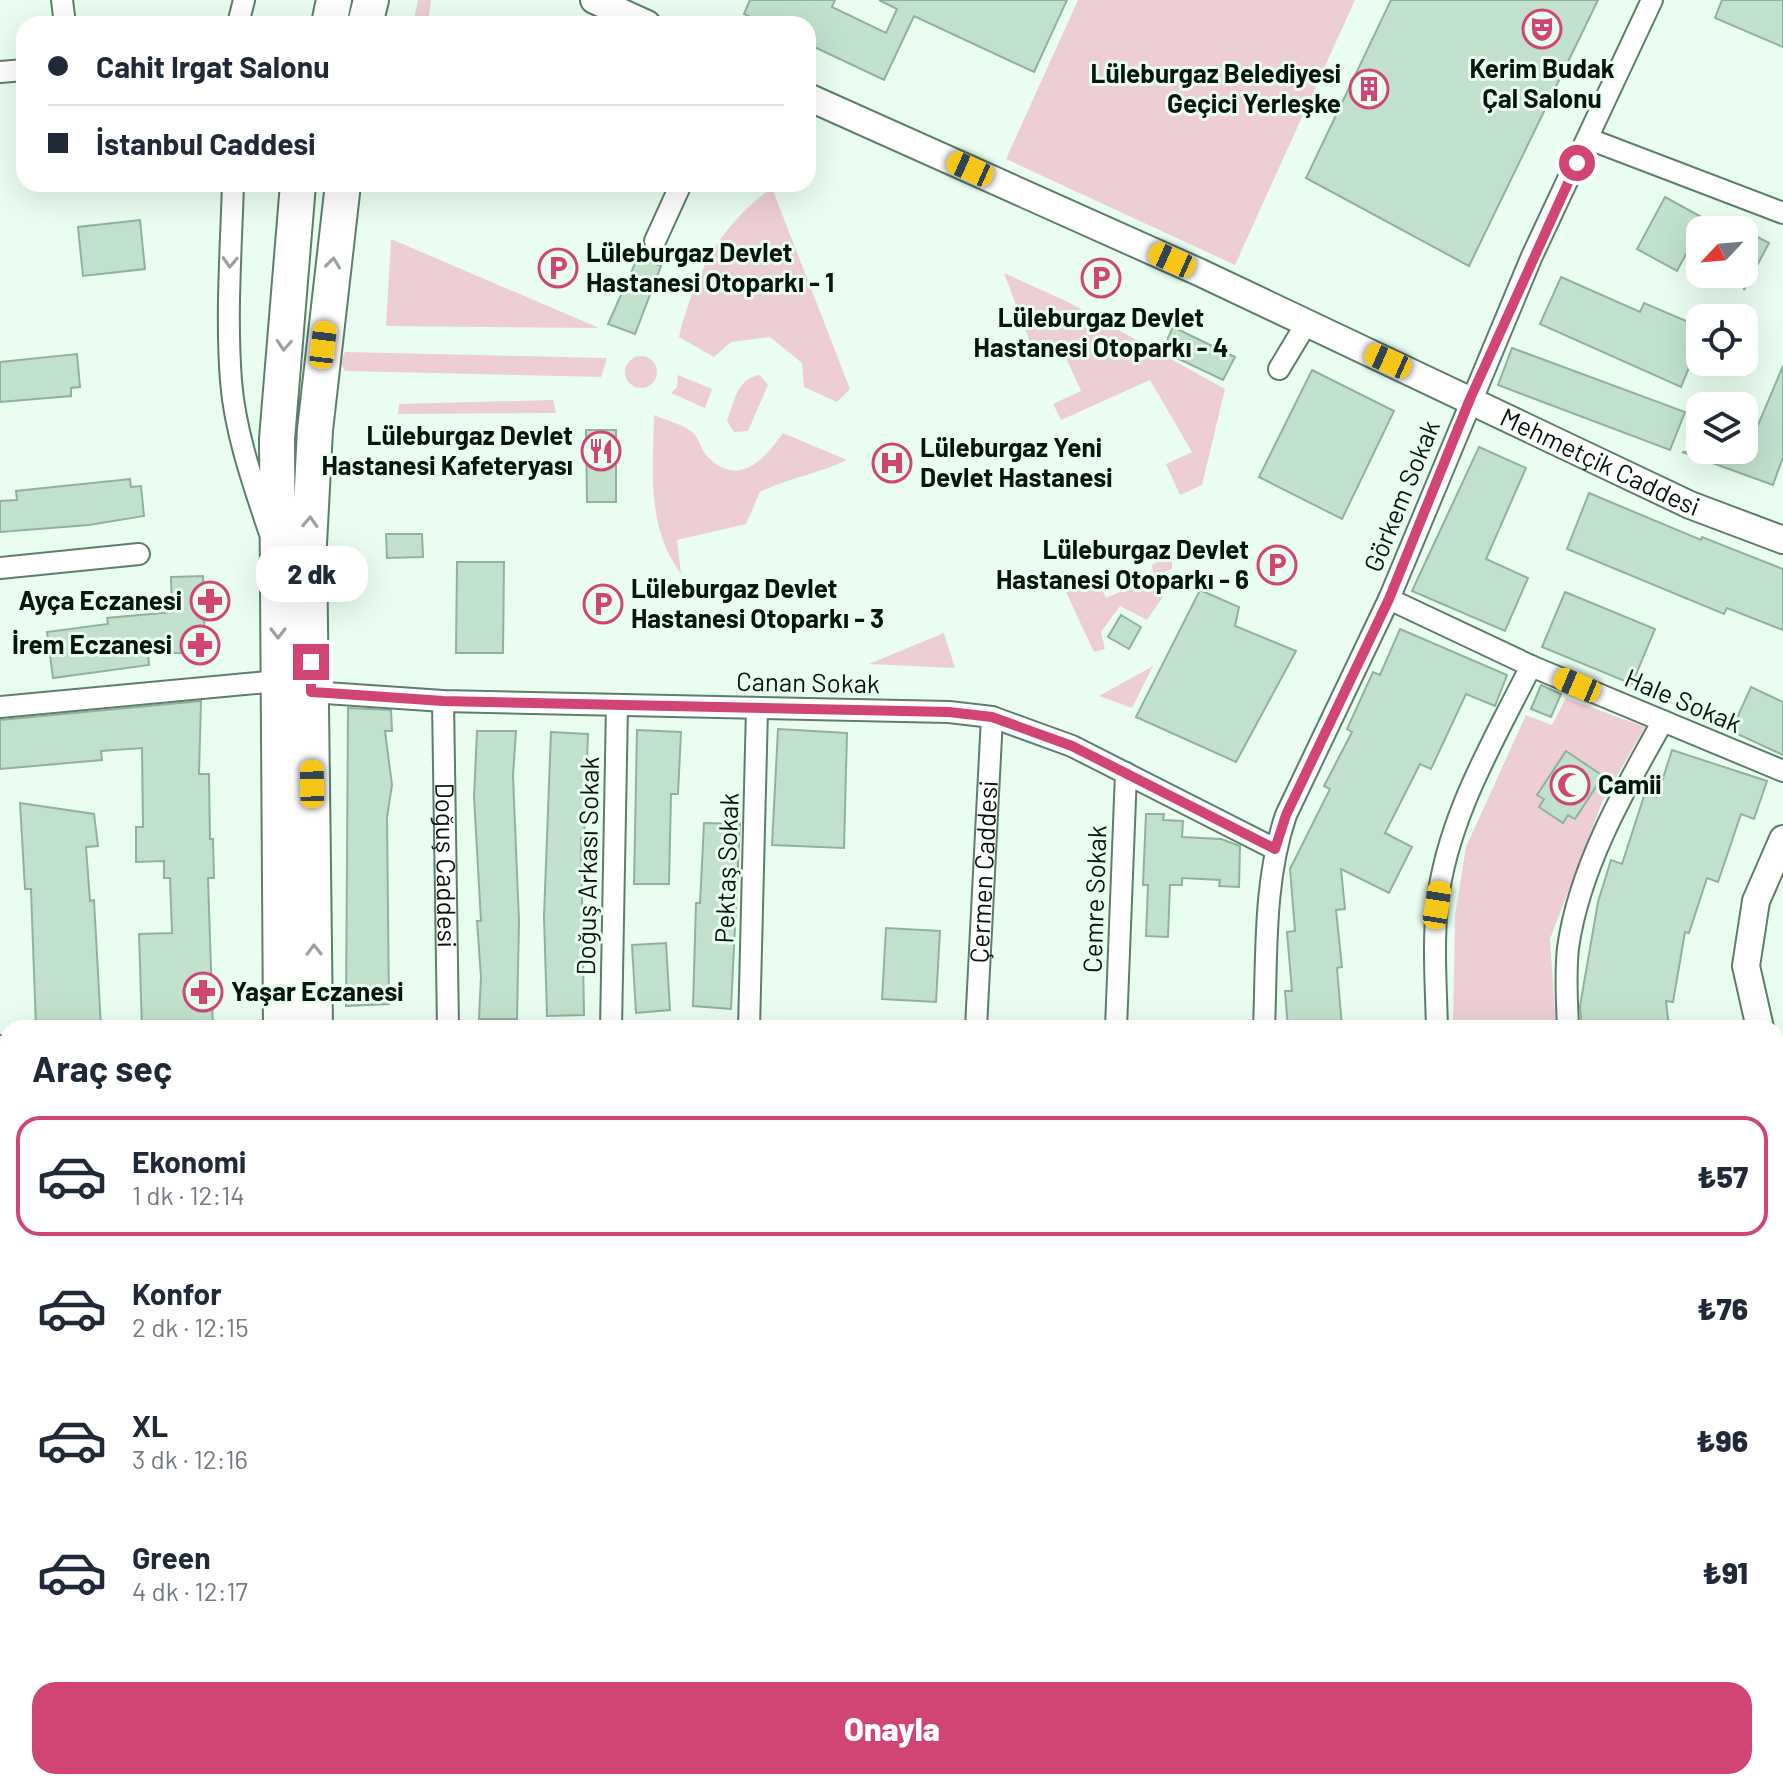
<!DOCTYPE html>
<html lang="tr">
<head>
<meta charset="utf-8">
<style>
  body { margin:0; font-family:Barlow,sans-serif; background:#f6f6f7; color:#1f2937; height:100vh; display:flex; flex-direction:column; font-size:30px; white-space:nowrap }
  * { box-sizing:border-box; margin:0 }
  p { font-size:26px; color:#747a83 }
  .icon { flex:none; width:44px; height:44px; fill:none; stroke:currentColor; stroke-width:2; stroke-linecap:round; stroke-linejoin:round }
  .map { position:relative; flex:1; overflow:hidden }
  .drawer { position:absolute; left:0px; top:1020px; width:1784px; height:770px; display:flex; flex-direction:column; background:#fff; border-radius:24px 24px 0 0; box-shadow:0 8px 32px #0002 }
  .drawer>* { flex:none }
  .hud { position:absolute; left:16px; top:16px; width:800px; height:176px; border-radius:24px; box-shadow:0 8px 32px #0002; display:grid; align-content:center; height:176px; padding:0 32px; background:#fff }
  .needle { width:52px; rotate:244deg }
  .fabs { position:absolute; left:1686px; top:216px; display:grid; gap:16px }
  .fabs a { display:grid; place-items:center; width:72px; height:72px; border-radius:16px; background:#fff; box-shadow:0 8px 32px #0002; font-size:40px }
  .end { position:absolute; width:36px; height:36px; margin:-18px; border:10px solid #d14575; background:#fff; box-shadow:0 0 0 4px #fff }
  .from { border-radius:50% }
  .bubble { position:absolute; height:56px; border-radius:24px; background:#fff; box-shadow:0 8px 32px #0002; font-size:26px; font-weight:800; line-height:56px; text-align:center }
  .car { position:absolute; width:24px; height:48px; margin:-24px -12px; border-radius:10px; box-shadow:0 0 6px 2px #0007; background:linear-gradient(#f5c518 24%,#345 0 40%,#f5c518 0 76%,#345 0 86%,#f5c518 0) }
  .hud b { display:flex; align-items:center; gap:28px; height:76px; font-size:30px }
  .hud b+b { border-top:2px solid #e0e1e3 }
  .hud i { width:20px; height:20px; background:#1f2937 }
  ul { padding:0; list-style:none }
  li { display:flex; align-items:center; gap:24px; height:120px; margin:0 16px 12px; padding:0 16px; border:4px solid transparent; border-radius:24px }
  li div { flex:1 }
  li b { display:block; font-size:30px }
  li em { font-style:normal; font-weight:800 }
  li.selected { border-color:#d14575 }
  li>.icon { width:72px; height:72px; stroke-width:1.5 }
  h2 { padding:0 32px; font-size:36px; line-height:96px }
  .button { display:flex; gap:16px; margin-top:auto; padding:16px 32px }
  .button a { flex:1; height:92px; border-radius:24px; background:#d14575; color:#fff; font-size:32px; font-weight:800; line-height:92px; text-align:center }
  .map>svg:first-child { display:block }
</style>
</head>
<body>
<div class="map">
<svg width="1783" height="1789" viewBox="0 0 1783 1789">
  <rect width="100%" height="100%" fill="#e9fef1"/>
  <path fill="#edced4" d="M 418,0 L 431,0 L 428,24 L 413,24 Z
    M 1078,0 L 1355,0 L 1235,265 L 1006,159 Z
    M 772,188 L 850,389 L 837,402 L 804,387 L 802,363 L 770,337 L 731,342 L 714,357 L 679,337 C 693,277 721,223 772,188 Z
    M 391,239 L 599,328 L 386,326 Z
    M 1004,273 L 1068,302 L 1225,389 L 1202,485 L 1180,495 L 1166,464 L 1192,452 L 1150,380 L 1061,420 L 1053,404 L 1081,391 L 1062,349 L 1036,358 Z
    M 345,352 L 607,358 L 601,377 L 345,371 L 340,362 Z
    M625 372a16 16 0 1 1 32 0a16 16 0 1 1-32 0Z
    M 678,375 L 712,389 L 705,408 L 671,393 L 677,387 Z
    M 760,375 L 768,385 L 748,431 L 734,432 L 727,421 C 734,402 737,378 760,375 Z
    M 553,400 L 556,413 L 398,414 L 399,404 Z
    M 654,415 C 665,420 686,425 694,434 C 700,440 701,450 707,456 C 738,489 765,459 783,433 L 847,460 C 818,474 788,478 760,492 L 746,524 L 677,540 L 681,574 C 646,526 653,471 654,415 Z
    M 1172,554 L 1172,569 L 1160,573 L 1163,597 L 1147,620 L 1120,606 L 1101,632 L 1105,649 L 1094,652 L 1058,575 L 1063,571 L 1078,585 L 1097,580 L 1106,598 L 1154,577 L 1152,565 Z
    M 944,633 L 955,668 L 869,664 Z
    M 1153,666 L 1132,708 L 1099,696 Z
    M 1566,698 L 1645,727 L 1603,800 L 1550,939 L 1556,1028 L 1453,1028 L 1455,916 L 1466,847 L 1526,715 L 1552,725 Z"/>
  <path fill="#c1e1cd" stroke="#90b29d" stroke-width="2" d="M 750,0 L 835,0 L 832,7 L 886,33 L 897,9 L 879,0 L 1067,0 L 1034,72 L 914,16 L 884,80 L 808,44 L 808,24 L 766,24 L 744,14 Z
    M 1391,0 L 1598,0 L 1469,266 L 1306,178 Z
    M 1722,0 L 1783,0 L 1783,47 L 1715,18 Z
    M 1665,197 L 1705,219 L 1677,271 L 1637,249 Z
    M 140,220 L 145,269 L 83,276 L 78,227 Z
    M 1744,230 L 1769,243 L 1744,290 Z
    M 638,257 L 661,266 L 635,334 L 608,324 Z
    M 1561,277 L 1640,312 L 1644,303 L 1700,327 L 1700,341 L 1681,387 L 1540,324 Z
    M 1173,327 L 1235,357 L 1223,380 L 1162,351 Z
    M 1512,348 L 1685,412 L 1670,450 L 1498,385 Z
    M 77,354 L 80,387 L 71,388 L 71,396 L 0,402 L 0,362 Z
    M 1783,366 L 1783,457 L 1773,485 L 1682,452 L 1744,450 L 1744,441 L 1750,444 Z
    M 1312,370 L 1394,411 L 1342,519 L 1259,477 Z
    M 586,430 L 616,430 L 616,502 L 587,502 Z
    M 1479,447 L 1526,468 L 1486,559 L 1528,578 L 1505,631 L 1412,591 Z
    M 130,479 L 131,487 L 141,486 L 144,516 L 89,525 L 0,532 L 0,501 L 17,500 L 16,491 Z
    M 1589,493 L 1701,540 L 1702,537 L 1783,569 L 1783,630 L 1727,608 L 1724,614 L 1567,549 Z
    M 386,534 L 422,534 L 423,557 L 387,558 Z
    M 457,562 L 504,562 L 503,653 L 456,653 Z
    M 203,576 L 205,654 L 148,652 L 149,665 L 53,678 L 47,632 L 108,624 L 107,618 L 172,612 L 171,577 Z
    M 1200,590 L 1239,607 L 1235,626 L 1296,651 L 1236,762 L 1136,717 Z
    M 1565,592 L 1655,629 L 1632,684 L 1542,647 Z
    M 1121,615 L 1141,627 L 1129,649 L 1108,637 Z
    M 1400,629 L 1507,675 L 1495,706 L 1466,694 L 1431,769 L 1420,764 L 1385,833 L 1412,847 L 1389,893 L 1341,869 L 1345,909 L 1336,910 L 1342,967 L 1337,968 L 1342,1027 L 1288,1028 L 1285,991 L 1292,991 L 1287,932 L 1295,931 L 1290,869 L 1330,789 L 1324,786 L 1352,732 L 1347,729 L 1373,672 L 1380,675 Z
    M 1541,685 L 1561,694 L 1551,717 L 1531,709 Z
    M 1751,687 L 1783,702 L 1783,755 L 1731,731 Z
    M 201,701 L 199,774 L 209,774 L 210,839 L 213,839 L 214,878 L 208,878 L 213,1028 L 142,1028 L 139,934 L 172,933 L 170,878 L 164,878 L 164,861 L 136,862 L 136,827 L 143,827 L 142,748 L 101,751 L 102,760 L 0,769 L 0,720 Z
    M 348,708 L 391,710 L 392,731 L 385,731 L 392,785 L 387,817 L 389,1004 L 346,1006 Z
    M 778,729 L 847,733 L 844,848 L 772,845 Z
    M 637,730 L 681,732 L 678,794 L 671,794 L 669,884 L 634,884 Z
    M 477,731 L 516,731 L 513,776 L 519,921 L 517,1019 L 479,1019 L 481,977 L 477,921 L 481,921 L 474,797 Z
    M 551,732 L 588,734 L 584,838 L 581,838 L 584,1015 L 547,1016 L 544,916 Z
    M 1672,750 L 1767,781 L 1754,819 L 1741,814 L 1718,882 L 1707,878 L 1689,933 L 1685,932 L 1673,1002 L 1666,1001 L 1669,1028 L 1582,1028 L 1580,1006 L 1598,902 L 1611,860 L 1622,864 L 1645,793 L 1657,797 Z
    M 1566,751 L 1603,776 L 1575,819 L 1568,815 L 1563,823 L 1539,807 L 1544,799 L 1537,795 Z
    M 20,803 L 94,814 L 98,846 L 86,847 L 90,901 L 94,900 L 101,1028 L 36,1028 L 31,889 L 25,889 Z
    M 1146,814 L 1164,814 L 1163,820 L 1183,821 L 1182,837 L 1221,839 L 1240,846 L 1239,887 L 1219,886 L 1220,880 L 1182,878 L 1182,885 L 1170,885 L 1168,937 L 1146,936 L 1148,885 L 1143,885 Z
    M 704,823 L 740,824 L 731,1009 L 693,1006 L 696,903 L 700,903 Z
    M 886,928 L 940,931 L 936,1002 L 882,999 Z
    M 666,943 L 670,1010 L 636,1013 L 632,945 Z"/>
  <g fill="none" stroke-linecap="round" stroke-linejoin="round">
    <g stroke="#5d7e6a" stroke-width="24">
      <g id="minor">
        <path d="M 62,0 L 65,24"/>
        <path d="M 238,24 L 244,0"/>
        <path d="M 0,72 L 24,70"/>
        <path d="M 1589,139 L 1783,213"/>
        <path d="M 233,184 C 231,250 226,316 231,381 C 235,432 253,483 269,531"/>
        <path d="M 655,241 L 681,184"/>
        <path d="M 1279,369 L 1306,324"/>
        <path d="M 0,568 L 139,554"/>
        <path d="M 1389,599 L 1531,666 L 1783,771"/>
        <path d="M 311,692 L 443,701 L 949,712 L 992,717 L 1072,746 L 1275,849"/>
        <path id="s1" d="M 443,701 L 448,1028"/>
        <path d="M 0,707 L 278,681"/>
        <path d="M 611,1028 L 617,705"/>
        <path d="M 749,1028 L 757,709"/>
        <path id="s2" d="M 976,1028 L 992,717"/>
        <path d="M 1116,1028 L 1126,773"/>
        <path d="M 1264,1028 C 1267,957 1263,882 1286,815 L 1389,599 L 1532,256 L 1652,0"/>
        <path d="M 1437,1028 C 1436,987 1433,946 1437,905 C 1447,818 1493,742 1531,666"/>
        <path d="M 1568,1028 C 1567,1001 1565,975 1568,948 C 1579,868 1624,790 1663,721"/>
        <path d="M 0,1046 L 8,1128"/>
        <path d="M 1776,1439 L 1783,1438"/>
        <path d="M 1776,1646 L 1783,1645"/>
        <path d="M 0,1728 L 8,1728"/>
        <path d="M 895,1782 L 896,1789"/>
        <path d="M 1303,1782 L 1304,1789"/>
      </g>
    </g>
    <g stroke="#5d7e6a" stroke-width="30">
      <g id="tertiary">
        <path d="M 594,0 L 647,24"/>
        <path id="s3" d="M 808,97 L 1201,273 L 1690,505 L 1783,540"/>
        <path d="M 1760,1028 L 1746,966 L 1756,901 L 1783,839"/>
        <path d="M 1776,1107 L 1783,1150"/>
        <path d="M 463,1782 L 463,1789"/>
        <path d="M 1079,1782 L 1081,1789"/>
        <path d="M 35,1789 L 36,1782"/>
      </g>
    </g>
    <g stroke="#5d7e6a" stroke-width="32">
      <path id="secondary" d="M 1776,1240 L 1783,1240
        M 1776,1266 L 1783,1266
        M 0,1337 L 8,1336"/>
    </g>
    <g stroke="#5d7e6a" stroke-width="38">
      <path id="trunk" d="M 329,24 L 334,0
        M 365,24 L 371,0
        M 281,1028 L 277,439 L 298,184
        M 315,1028 L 309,544 L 315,430 L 343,184
        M 278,1782 L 278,1789
        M 316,1782 L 316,1789"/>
    </g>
    <use href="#minor" stroke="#fff" stroke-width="20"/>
    <use href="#tertiary" stroke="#fff" stroke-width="26"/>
    <use href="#secondary" stroke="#fff" stroke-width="28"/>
    <use href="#trunk" stroke="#fff" stroke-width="34"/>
  </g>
  <defs><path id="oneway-chevron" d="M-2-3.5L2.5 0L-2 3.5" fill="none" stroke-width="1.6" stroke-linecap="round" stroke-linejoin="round" transform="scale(2)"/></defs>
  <g stroke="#9ca19f">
    <use href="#oneway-chevron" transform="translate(230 262) rotate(92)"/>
    <use href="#oneway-chevron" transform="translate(333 263) rotate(-83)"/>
    <use href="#oneway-chevron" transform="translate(284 345) rotate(94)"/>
    <use href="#oneway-chevron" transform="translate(310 522) rotate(-87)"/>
    <use href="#oneway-chevron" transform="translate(278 633) rotate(90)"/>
    <use href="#oneway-chevron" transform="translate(314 950) rotate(-91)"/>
  </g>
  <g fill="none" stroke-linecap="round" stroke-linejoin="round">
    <path stroke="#d14575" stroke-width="10" d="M 311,662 L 311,692 L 328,693 L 443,701 L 949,712 L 992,717 L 1072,746 L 1275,849 L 1286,815 L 1389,599 L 1470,399 L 1577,163"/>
  </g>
  <defs>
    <g id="theatre-ring" transform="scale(2)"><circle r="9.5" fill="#e9fef1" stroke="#d14575" stroke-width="1.5"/><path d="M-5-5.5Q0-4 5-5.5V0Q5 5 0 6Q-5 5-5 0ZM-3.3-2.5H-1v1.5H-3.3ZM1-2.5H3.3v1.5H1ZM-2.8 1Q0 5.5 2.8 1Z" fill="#d14575"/></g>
    <g id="building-ring" transform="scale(2)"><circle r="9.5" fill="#e9fef1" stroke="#d14575" stroke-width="1.5"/><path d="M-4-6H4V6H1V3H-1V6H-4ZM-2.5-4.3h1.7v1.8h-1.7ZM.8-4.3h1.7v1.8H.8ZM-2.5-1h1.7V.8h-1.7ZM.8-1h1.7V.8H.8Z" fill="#d14575"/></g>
    <g id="parking-ring" transform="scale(2)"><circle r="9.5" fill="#e9fef1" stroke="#d14575" stroke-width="1.5"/><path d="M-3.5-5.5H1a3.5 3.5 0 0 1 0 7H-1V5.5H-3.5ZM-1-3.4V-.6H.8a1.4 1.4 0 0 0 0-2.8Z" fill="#d14575"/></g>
    <g id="restaurant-ring" transform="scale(2)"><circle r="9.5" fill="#e9fef1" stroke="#d14575" stroke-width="1.5"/><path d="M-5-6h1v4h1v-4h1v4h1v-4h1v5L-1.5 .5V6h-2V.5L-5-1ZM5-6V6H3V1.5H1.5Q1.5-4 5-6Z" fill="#d14575"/></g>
    <g id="hospital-ring" transform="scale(2)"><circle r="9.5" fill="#e9fef1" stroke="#d14575" stroke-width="1.5"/><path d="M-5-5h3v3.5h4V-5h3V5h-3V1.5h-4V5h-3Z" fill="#d14575"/></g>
    <g id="pharmacy-ring" transform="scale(2)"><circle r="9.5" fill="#e9fef1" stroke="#d14575" stroke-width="1.5"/><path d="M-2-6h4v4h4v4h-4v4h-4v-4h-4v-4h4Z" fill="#d14575"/></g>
    <g id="mosque-ring" transform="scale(2)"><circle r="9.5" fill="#e9fef1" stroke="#d14575" stroke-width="1.5"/><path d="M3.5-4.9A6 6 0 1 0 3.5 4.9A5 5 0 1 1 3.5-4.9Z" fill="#d14575"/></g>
  </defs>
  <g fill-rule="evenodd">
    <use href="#theatre-ring" x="1542" y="29"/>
    <use href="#building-ring" x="1369" y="89"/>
    <use href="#parking-ring" x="558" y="268"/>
    <use href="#parking-ring" x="1101" y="278"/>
    <use href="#restaurant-ring" x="601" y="451"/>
    <use href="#hospital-ring" x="892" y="463"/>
    <use href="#parking-ring" x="1277" y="565"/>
    <use href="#pharmacy-ring" x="210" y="601"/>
    <use href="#parking-ring" x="603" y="604"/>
    <use href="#pharmacy-ring" x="200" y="645"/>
    <use href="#mosque-ring" x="1570" y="785"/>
    <use href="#pharmacy-ring" x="203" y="992"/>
  </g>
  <g text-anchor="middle" stroke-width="6" stroke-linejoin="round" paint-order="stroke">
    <g font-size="26" font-weight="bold" fill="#08150e" stroke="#e9fef1" text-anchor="end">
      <text x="1542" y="78" text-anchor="middle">Kerim Budak<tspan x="1542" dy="30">Çal Salonu</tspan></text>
      <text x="1341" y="83">Lüleburgaz Belediyesi<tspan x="1341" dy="30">Geçici Yerleşke</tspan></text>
      <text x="586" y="262" text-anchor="start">Lüleburgaz Devlet<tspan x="586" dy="30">Hastanesi Otoparkı - 1</tspan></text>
      <text x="1101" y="327" text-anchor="middle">Lüleburgaz Devlet<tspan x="1101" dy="30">Hastanesi Otoparkı - 4</tspan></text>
      <text x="573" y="445">Lüleburgaz Devlet<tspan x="573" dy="30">Hastanesi Kafeteryası</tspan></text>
      <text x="920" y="457" text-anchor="start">Lüleburgaz Yeni<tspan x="920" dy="30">Devlet Hastanesi</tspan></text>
      <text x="1249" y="559">Lüleburgaz Devlet<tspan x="1249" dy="30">Hastanesi Otoparkı - 6</tspan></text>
      <text x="631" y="598" text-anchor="start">Lüleburgaz Devlet<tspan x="631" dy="30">Hastanesi Otoparkı - 3</tspan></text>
      <text x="182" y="610">Ayça Eczanesi</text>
      <text x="172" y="654">İrem Eczanesi</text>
      <text x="1598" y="794" text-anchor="start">Camii</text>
      <text x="231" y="1001" text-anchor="start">Yaşar Eczanesi</text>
    </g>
    <g font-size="26" fill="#08150e" stroke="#e9fef1">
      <text dy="9" stroke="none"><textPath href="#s3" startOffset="872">Mehmetçik Caddesi</textPath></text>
      <text transform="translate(1402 496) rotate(-68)" y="9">Görkem Sokak</text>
      <text transform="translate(808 683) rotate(1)" y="9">Canan Sokak</text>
      <text transform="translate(1683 701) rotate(23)" y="9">Hale Sokak</text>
      <text dy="9" stroke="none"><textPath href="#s1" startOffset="164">Doğuş Caddesi</textPath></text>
      <text transform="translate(588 866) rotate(-89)" y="9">Doğuş Arkası Sokak</text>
      <text transform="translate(727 868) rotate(-88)" y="9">Pektaş Sokak</text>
      <text dy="9" stroke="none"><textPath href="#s2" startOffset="156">Çermen Caddesi</textPath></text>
      <text transform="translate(1095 899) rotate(-88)" y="9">Cemre Sokak</text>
    </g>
  </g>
</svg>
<div class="fabs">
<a><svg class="needle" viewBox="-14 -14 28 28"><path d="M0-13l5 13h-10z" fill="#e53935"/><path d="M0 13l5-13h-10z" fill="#747a83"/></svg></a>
<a><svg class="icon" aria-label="locate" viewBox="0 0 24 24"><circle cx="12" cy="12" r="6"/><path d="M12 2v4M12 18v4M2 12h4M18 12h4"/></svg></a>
<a><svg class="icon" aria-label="layers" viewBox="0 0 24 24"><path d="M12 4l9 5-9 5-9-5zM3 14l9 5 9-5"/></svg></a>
</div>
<i class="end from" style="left:1577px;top:163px"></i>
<i class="end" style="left:311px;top:662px"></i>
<div class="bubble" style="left:256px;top:546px;width:112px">2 dk</div>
<i class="car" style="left:970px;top:169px;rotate:294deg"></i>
<i class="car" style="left:1172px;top:260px;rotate:294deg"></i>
<i class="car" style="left:323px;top:345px;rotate:7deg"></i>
<i class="car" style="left:1388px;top:361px;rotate:294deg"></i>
<i class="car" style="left:1577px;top:685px;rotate:293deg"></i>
<i class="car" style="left:312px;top:784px;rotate:359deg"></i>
<i class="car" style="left:1437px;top:905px;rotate:9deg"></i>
<div class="hud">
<b><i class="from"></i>Cahit Irgat Salonu</b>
<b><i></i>İstanbul Caddesi</b>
</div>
<section class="drawer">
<h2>Araç seç</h2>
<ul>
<li class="selected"><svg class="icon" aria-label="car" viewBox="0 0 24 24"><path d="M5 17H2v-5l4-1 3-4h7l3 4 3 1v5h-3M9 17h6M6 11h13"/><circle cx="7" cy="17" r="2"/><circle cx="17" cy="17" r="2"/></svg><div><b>Ekonomi</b><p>1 dk · 12:14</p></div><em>₺57</em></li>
<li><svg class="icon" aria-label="car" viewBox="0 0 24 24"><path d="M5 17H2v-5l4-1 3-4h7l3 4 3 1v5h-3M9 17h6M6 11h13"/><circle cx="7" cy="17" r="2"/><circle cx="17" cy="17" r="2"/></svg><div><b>Konfor</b><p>2 dk · 12:15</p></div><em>₺76</em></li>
<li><svg class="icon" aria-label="car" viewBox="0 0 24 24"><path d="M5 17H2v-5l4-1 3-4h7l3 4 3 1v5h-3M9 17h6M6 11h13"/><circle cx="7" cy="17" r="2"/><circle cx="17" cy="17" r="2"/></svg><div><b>XL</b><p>3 dk · 12:16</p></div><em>₺96</em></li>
<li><svg class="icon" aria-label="car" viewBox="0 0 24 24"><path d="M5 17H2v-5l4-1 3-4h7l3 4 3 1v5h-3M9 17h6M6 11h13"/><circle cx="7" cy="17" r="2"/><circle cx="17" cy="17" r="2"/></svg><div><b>Green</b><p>4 dk · 12:17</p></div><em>₺91</em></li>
</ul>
<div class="button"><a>Onayla</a></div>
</section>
</div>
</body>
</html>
